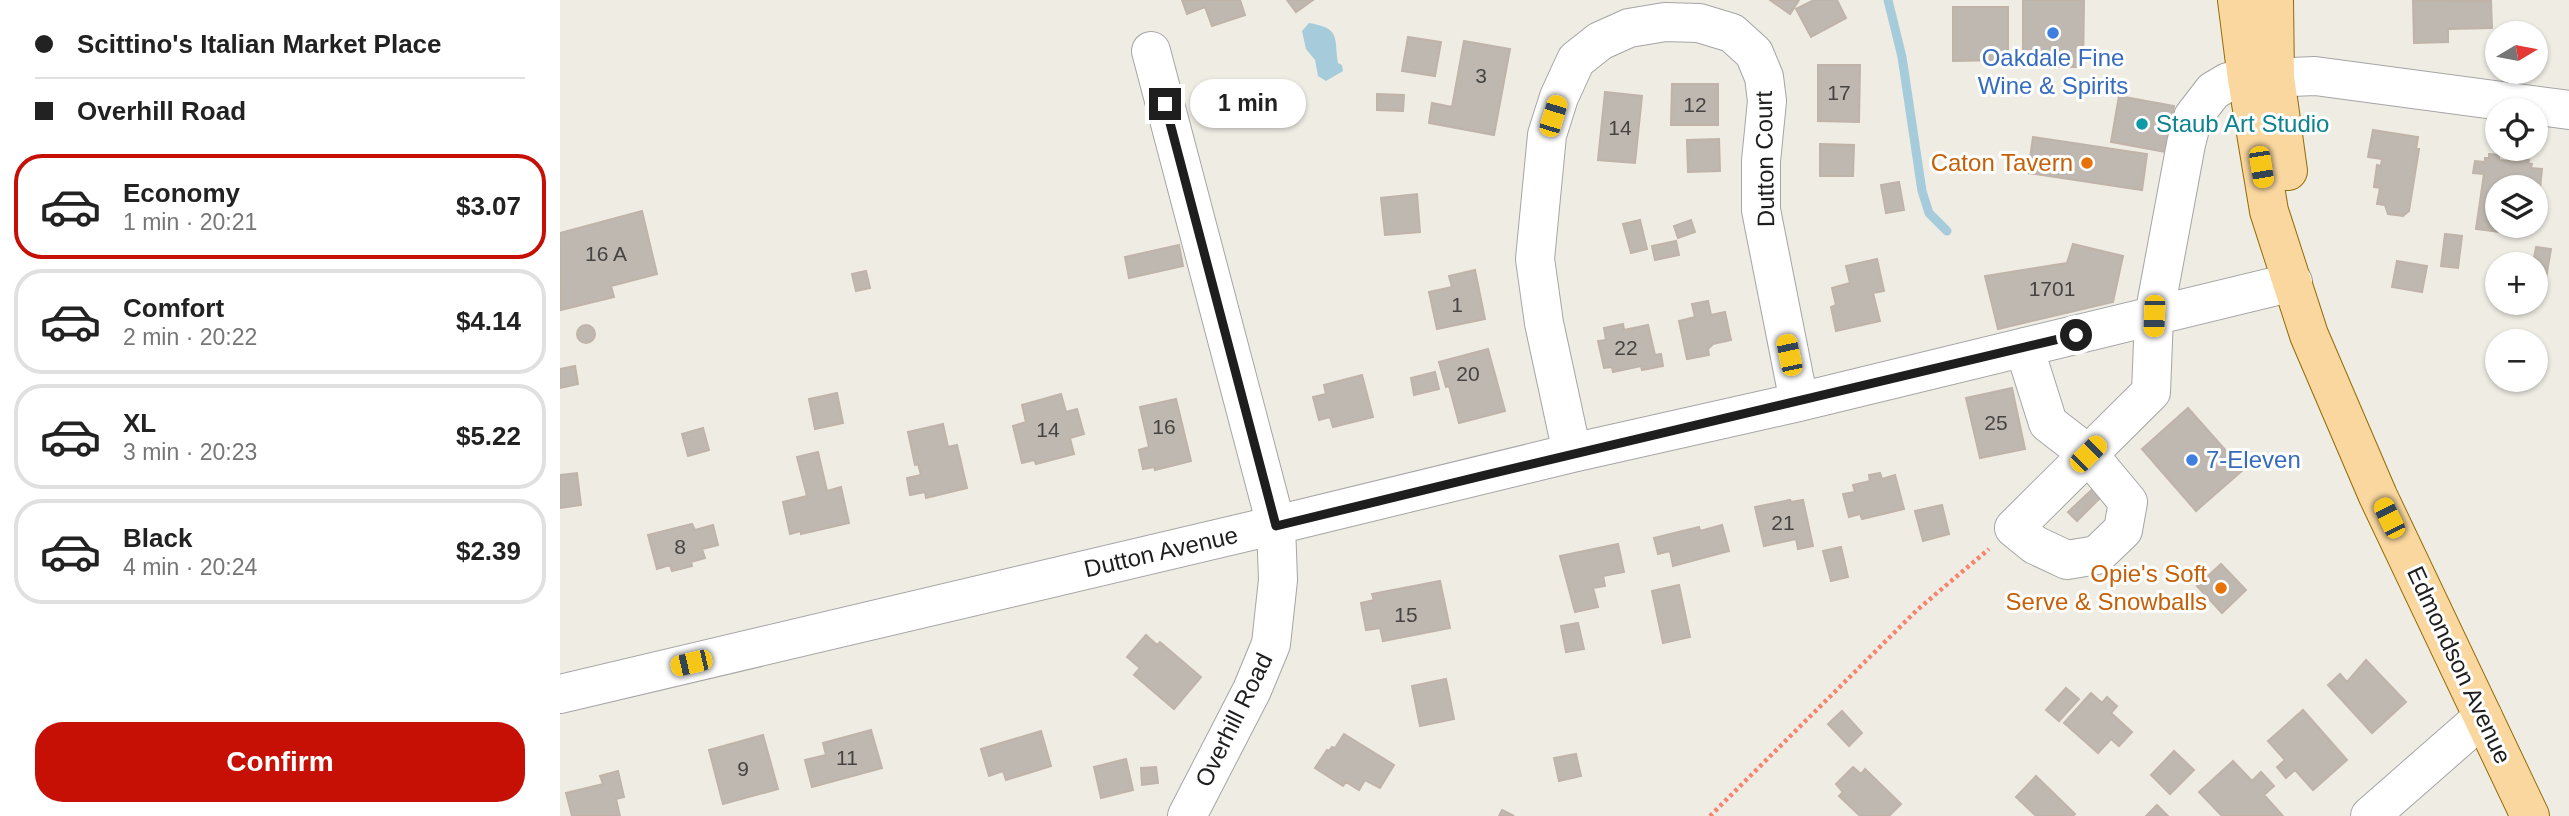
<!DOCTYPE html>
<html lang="en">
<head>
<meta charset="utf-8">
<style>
  body { margin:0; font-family:Helvetica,sans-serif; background:#f6f6f6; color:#222; height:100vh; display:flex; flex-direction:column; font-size:26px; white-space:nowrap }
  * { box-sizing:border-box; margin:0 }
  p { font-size:23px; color:#767676 }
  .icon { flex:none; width:38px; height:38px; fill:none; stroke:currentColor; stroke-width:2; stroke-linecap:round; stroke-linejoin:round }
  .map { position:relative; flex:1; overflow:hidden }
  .panel { display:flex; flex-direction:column; background:#fff; width:560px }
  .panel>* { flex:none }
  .guide { display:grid; align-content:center; height:154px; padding:0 35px; background:#fff }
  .needle { width:46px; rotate:80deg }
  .buttons { position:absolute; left:1925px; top:21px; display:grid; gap:14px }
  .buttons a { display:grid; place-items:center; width:63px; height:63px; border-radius:50%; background:#fff; box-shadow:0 2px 5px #0004; font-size:35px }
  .end { position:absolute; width:32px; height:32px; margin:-16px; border:9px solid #1e1e1e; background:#fff; box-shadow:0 0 0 4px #fff }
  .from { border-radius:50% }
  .bubble { position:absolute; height:49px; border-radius:24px; background:#fff; box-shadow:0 2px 5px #0004; font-size:23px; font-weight:700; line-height:49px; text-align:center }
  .car { position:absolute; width:21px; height:42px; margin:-21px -10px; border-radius:9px; box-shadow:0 0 5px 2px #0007; background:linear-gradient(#f5c518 24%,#345 0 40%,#f5c518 0 76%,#345 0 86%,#f5c518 0) }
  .guide b { display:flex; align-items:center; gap:24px; height:66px; font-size:26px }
  .guide b+b { border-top:2px solid #e0e0e0 }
  .guide i { width:18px; height:18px; background:#222 }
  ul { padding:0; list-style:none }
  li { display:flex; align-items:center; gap:21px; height:105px; margin:0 14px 10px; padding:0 21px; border:4px solid #e0e0e0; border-radius:28px }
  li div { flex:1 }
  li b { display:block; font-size:26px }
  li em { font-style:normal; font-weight:700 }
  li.selected { border-color:#c61006 }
  li>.icon { width:63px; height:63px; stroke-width:1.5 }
  .primary-button { display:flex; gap:14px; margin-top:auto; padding:14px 35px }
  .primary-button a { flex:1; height:80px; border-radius:28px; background:#c61006; color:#fff; font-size:28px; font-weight:700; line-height:80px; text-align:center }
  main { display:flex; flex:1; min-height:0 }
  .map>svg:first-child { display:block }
</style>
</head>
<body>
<main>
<section class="panel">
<div class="guide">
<b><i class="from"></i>Scittino's Italian Market Place</b>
<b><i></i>Overhill Road</b>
</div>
<ul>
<li class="selected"><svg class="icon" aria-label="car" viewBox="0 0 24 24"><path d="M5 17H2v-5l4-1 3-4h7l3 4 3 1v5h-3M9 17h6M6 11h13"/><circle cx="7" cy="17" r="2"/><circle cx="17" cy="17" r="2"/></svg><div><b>Economy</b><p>1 min · 20:21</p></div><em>$3.07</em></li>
<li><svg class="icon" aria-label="car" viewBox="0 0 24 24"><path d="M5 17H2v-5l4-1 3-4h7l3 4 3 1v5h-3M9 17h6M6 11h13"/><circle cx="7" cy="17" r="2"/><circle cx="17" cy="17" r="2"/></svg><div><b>Comfort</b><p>2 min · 20:22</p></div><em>$4.14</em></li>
<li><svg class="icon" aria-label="car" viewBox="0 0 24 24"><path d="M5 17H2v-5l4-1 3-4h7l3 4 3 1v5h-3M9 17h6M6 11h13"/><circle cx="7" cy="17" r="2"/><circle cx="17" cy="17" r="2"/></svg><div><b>XL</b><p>3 min · 20:23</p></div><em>$5.22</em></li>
<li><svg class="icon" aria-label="car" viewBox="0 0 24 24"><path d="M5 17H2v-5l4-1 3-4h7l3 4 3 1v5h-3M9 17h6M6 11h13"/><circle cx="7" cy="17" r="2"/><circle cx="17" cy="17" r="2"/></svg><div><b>Black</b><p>4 min · 20:24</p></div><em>$2.39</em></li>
</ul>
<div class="primary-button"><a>Confirm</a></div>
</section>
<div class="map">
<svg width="2009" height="816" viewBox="0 0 2009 816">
  <rect width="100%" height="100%" fill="#efece4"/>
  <path fill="#a6ccdb" d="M 749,23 C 781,28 774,38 778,63 L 782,65 L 783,71 L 766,81 L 758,76 L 755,60 L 746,49 L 742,31 Z"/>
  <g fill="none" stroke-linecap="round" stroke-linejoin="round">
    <path stroke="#a6ccdb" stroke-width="9" d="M 1328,0 L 1342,57 L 1362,191 L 1369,213 L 1387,231"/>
  </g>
  <path fill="#bfb8b1" stroke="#c0b3a7" stroke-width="2" d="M 622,0 L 680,0 L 685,15 L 652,26 L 645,7 L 627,14 Z
    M 727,0 L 753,0 L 736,12 Z
    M 1210,0 L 1239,0 L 1230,14 Z
    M 1254,0 L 1277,0 L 1286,18 L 1251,37 L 1236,9 Z
    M 1463,0 L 1524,0 L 1523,67 L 1463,67 Z
    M 1853,0 L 1931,1 L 1932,28 L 1888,29 L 1888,42 L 1854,43 Z
    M 1393,7 L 1448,7 L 1448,60 L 1393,61 Z
    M 848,37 L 881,42 L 875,76 L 842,71 Z
    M 904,41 L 950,49 L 934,135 L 869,123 L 872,103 L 892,107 Z
    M 1258,65 L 1300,65 L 1299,122 L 1258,121 Z
    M 1112,84 L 1158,84 L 1158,125 L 1111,125 Z
    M 1045,92 L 1082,96 L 1075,163 L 1038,160 Z
    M 817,94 L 844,95 L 843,111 L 817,110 Z
    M 1559,96 L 1614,106 L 1606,152 L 1551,142 Z
    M 1813,130 L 1858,137 L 1856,149 L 1859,149 L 1849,211 L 1843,216 L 1828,214 L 1825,205 L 1817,204 L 1820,188 L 1814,187 L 1817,165 L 1821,166 L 1822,159 L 1808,157 Z
    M 1473,137 L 1587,154 L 1582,190 L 1468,173 Z
    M 1159,139 L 1160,171 L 1128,172 L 1127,140 Z
    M 1260,144 L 1294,145 L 1293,176 L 1260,176 Z
    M 1929,154 L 1939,155 L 1939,160 L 1959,162 L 1959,158 L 1969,160 L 1968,163 L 1972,164 L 1971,168 L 1982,169 L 1980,189 L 1937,187 L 1937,226 L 1964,226 L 1962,235 L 1916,229 L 1924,174 L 1913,173 L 1915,161 L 1925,162 L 1925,158 L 1929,158 Z
    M 1339,182 L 1344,210 L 1326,213 L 1321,185 Z
    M 857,194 L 860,232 L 825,235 L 821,198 Z
    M 82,211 L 97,274 L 51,286 L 54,297 L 1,310 L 0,233 Z
    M 1080,220 L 1087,249 L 1071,253 L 1063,224 Z
    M 1131,220 L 1135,232 L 1118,238 L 1114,226 Z
    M 1885,234 L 1902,236 L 1898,268 L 1881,266 Z
    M 1116,241 L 1119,255 L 1095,260 L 1092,246 Z
    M 1513,244 L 1563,256 L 1553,302 L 1438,329 L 1425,276 L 1507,263 Z
    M 619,245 L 623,266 L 569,278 L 565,257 Z
    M 1976,247 L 1991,249 L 1986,278 L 1976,276 L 1976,264 L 1973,264 Z
    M 1317,259 L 1324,291 L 1313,293 L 1320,321 L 1276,331 L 1271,307 L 1276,305 L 1272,288 L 1290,283 L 1286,266 Z
    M 1837,261 L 1867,266 L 1862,292 L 1832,287 Z
    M 915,270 L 925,319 L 877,329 L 869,292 L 892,287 L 889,276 Z
    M 306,271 L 310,288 L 296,291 L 292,274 Z
    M 1148,301 L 1151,315 L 1165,312 L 1171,340 L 1153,344 L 1148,349 L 1149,355 L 1127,359 L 1119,321 L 1135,317 L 1132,304 Z
    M 1063,324 L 1064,330 L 1088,325 L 1095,355 L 1101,354 L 1103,366 L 1082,370 L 1081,366 L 1053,372 L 1052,367 L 1044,368 L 1038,341 L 1046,340 L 1044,328 Z
    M17 334a9 9 0 1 1 18 0a9 9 0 1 1-18 0Z
    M 928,349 L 945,411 L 899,423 L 889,386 L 886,387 L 879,362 Z
    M 15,366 L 18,384 L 0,388 L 0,369 Z
    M 875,372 L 879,389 L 854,395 L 851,378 Z
    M 802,375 L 813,417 L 773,427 L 770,417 L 759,420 L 753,397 L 766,394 L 764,385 Z
    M 1452,388 L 1465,449 L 1420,458 L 1406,398 Z
    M 277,393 L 283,423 L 255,429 L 249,399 Z
    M 501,394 L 506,412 L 517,409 L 524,434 L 510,438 L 514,454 L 476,464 L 474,460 L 462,463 L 453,426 L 466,422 L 462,405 Z
    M 616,399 L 631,461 L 595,470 L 594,467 L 583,469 L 579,450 L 589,447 L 580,407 Z
    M 1628,408 L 1683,470 L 1636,511 L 1582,449 Z
    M 383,424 L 388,447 L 397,445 L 407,488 L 366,498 L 365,492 L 350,495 L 347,478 L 361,475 L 358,464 L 355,465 L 348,432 Z
    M 143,428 L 149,450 L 128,456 L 122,434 Z
    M 258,452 L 267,491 L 281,487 L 289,523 L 241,534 L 241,531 L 230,534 L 223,502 L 247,496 L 237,457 Z
    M 17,473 L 21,505 L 0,508 L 0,475 Z
    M 1320,473 L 1322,479 L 1335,475 L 1344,509 L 1302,519 L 1300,514 L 1289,517 L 1283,494 L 1295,492 L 1293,485 L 1310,481 L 1309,475 Z
    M 1537,485 L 1545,493 L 1517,521 L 1508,512 Z
    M 1230,500 L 1231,502 L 1243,500 L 1253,546 L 1238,549 L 1236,539 L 1204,546 L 1195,507 Z
    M 1382,505 L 1389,534 L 1363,541 L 1355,511 Z
    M 132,524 L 135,530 L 153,525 L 158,545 L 142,549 L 145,558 L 131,562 L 132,566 L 112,571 L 110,565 L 97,569 L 88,535 Z
    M 1162,525 L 1169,551 L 1113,566 L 1110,551 L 1098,554 L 1094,538 L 1139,527 L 1140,531 Z
    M 1058,544 L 1064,572 L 1043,576 L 1045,586 L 1033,588 L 1038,607 L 1015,612 L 1000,556 Z
    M 1281,547 L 1288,577 L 1271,581 L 1263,551 Z
    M 1661,564 L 1686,590 L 1662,613 L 1637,586 Z
    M 880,581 L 890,628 L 823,641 L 820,628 L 806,630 L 801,603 L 814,600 L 812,594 Z
    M 1119,585 L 1130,637 L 1103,643 L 1092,591 Z
    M 1018,623 L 1024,649 L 1006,652 L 1001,626 Z
    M 586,635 L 597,645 L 600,642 L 641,677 L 614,709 L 574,675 L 580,668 L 567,657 Z
    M 1806,660 L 1846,702 L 1812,733 L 1768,685 L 1780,674 L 1787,682 Z
    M 886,679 L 894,719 L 860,726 L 852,686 Z
    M 1506,688 L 1519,699 L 1499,721 L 1486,710 Z
    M 1531,693 L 1542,703 L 1547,697 L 1557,706 L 1551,713 L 1572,732 L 1559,746 L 1551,739 L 1538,753 L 1504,723 Z
    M 1743,710 L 1787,760 L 1753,790 L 1735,770 L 1726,778 L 1717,767 L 1725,760 L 1708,741 Z
    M 1282,711 L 1302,733 L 1289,746 L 1268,724 Z
    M 311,730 L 322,768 L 252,787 L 245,760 L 266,755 L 263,743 Z
    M 481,731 L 491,766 L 446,780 L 443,771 L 429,776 L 421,749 Z
    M 784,734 L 834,765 L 820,788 L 805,780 L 799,790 L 786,782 L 783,786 L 755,768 L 767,750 L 769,751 L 772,747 L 775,748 Z
    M 203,735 L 218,789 L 163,804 L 149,750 Z
    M 1614,751 L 1634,770 L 1610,794 L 1591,775 Z
    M 1016,754 L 1021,776 L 999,781 L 994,758 Z
    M 566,759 L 573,790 L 541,798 L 534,767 Z
    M 1673,761 L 1692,781 L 1701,772 L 1714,786 L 1704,795 L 1723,816 L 1662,816 L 1639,792 Z
    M 596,767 L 598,783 L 582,785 L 581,768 Z
    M 1293,767 L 1301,774 L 1305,769 L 1341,804 L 1329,816 L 1300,816 L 1279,796 L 1283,792 L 1276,784 Z
    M 58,771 L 64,797 L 56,799 L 60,816 L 12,816 L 6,793 L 43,784 L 40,776 Z
    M 1476,776 L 1515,814 L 1513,816 L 1476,816 L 1456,797 Z
    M 1597,805 L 1608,816 L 1586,816 Z
    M 942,810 L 954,816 L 939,816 Z"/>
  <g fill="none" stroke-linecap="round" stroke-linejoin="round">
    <g stroke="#a5a5a5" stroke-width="40">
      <path id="minor" d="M 591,51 L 716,525 L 718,580 L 711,644 L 692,690 L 627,816
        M 1464,347 L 1488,423 L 1528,454 L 1568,502 L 1563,530 L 1537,555 L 1507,560 L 1475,545 L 1454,528 L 1591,392 L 1594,316 L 1626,144 L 1633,117 L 1653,91 L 1668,82 L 1687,79 L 1755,76 L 2009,110
        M 1012,453 L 984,323 L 975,259 L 987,135 L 999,97 L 1016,60 L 1040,41 L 1069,28 L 1105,22 L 1139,23 L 1172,33 L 1194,53 L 1204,77 L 1207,101 L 1201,161 L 1201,210 L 1239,402
        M 0,694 L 716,525 L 1012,453 L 1239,402 L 1733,282
        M 1810,816 L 1923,717"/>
    </g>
    <g stroke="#946c04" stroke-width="40">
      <path id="major" d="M 1677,0 L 1687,79 L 1709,211 L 1749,335 L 1818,496 L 1970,816
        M 1714,0 L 1715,77 L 1728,171"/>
    </g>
    <path stroke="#f6846f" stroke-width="4.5" stroke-dasharray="3.5 3.5" stroke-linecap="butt" d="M 1150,816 L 1357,610 L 1429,549"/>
    <use href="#minor" stroke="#fff" stroke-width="38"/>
    <use href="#major" stroke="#f9d79f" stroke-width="38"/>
  </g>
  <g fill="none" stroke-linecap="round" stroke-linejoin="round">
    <path stroke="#1e1e1e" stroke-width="9" d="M 605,104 L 716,526 C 982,460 1249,400 1516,335"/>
  </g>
  <g fill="#3f7fe0" stroke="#fff" stroke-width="2.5">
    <circle cx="1493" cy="33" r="7"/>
    <circle cx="1632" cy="460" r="7"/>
  </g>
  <circle fill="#0f9aa8" stroke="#fff" stroke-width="2.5" cx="1582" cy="124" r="7"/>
  <g fill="#e8710a" stroke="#fff" stroke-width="2.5">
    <circle cx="1527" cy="163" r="7"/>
    <circle cx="1661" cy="588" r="7"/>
  </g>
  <g text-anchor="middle" stroke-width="6" stroke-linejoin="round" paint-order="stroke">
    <g font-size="21" fill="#464443">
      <text x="921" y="83">3</text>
      <text x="1279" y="100">17</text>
      <text x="1135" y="112">12</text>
      <text x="1060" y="135">14</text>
      <text x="46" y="261">16 A</text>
      <text x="1492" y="296">1701</text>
      <text x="897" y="312">1</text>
      <text x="1066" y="355">22</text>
      <text x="908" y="381">20</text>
      <text x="1436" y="430">25</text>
      <text x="604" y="434">16</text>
      <text x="488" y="437">14</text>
      <text x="1223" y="530">21</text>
      <text x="120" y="554">8</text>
      <text x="846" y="622">15</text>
      <text x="287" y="765">11</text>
      <text x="183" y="776">9</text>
    </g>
    <g font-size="24" fill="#366cbe" stroke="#fff">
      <text x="1493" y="66">Oakdale Fine<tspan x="1493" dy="28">Wine &amp; Spirits</tspan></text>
      <text x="1646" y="468" text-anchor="start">7-Eleven</text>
    </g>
    <g font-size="24" fill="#0d838f" stroke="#fff" text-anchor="start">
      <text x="1596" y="132">Staub Art Studio</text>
    </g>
    <g font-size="24" fill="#1e1e1e" stroke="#fff">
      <text transform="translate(1205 159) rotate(-91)" y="8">Dutton Court</text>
      <text transform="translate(601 552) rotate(-13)" y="8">Dutton Avenue</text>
      <text transform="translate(1899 665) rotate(65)" y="8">Edmondson Avenue</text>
      <text transform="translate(674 720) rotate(-64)" y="8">Overhill Road</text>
    </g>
    <g font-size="24" fill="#c56008" stroke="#fff" text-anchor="end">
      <text x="1513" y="171">Caton Tavern</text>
      <text x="1647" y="582">Opie's Soft<tspan x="1647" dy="28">Serve &amp; Snowballs</tspan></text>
    </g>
  </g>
</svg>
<div class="buttons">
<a><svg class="needle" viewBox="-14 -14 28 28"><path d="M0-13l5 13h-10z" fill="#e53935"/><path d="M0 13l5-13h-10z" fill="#767676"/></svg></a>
<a><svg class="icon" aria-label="locate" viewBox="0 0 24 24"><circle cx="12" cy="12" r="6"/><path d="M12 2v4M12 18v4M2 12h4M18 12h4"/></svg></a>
<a><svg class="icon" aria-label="layers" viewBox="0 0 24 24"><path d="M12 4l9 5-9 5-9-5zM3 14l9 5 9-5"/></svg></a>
<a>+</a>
<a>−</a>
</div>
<i class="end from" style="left:1516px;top:335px"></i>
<i class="end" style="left:605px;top:104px"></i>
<div class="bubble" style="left:630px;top:79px;width:116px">1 min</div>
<i class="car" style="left:993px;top:116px;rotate:17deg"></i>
<i class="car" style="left:1701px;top:167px;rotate:171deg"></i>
<i class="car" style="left:1594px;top:316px;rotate:182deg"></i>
<i class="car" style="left:1229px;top:355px;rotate:348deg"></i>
<i class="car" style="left:1528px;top:454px;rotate:45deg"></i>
<i class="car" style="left:1829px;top:518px;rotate:334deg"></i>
<i class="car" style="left:131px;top:663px;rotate:257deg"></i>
</div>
</main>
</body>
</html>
